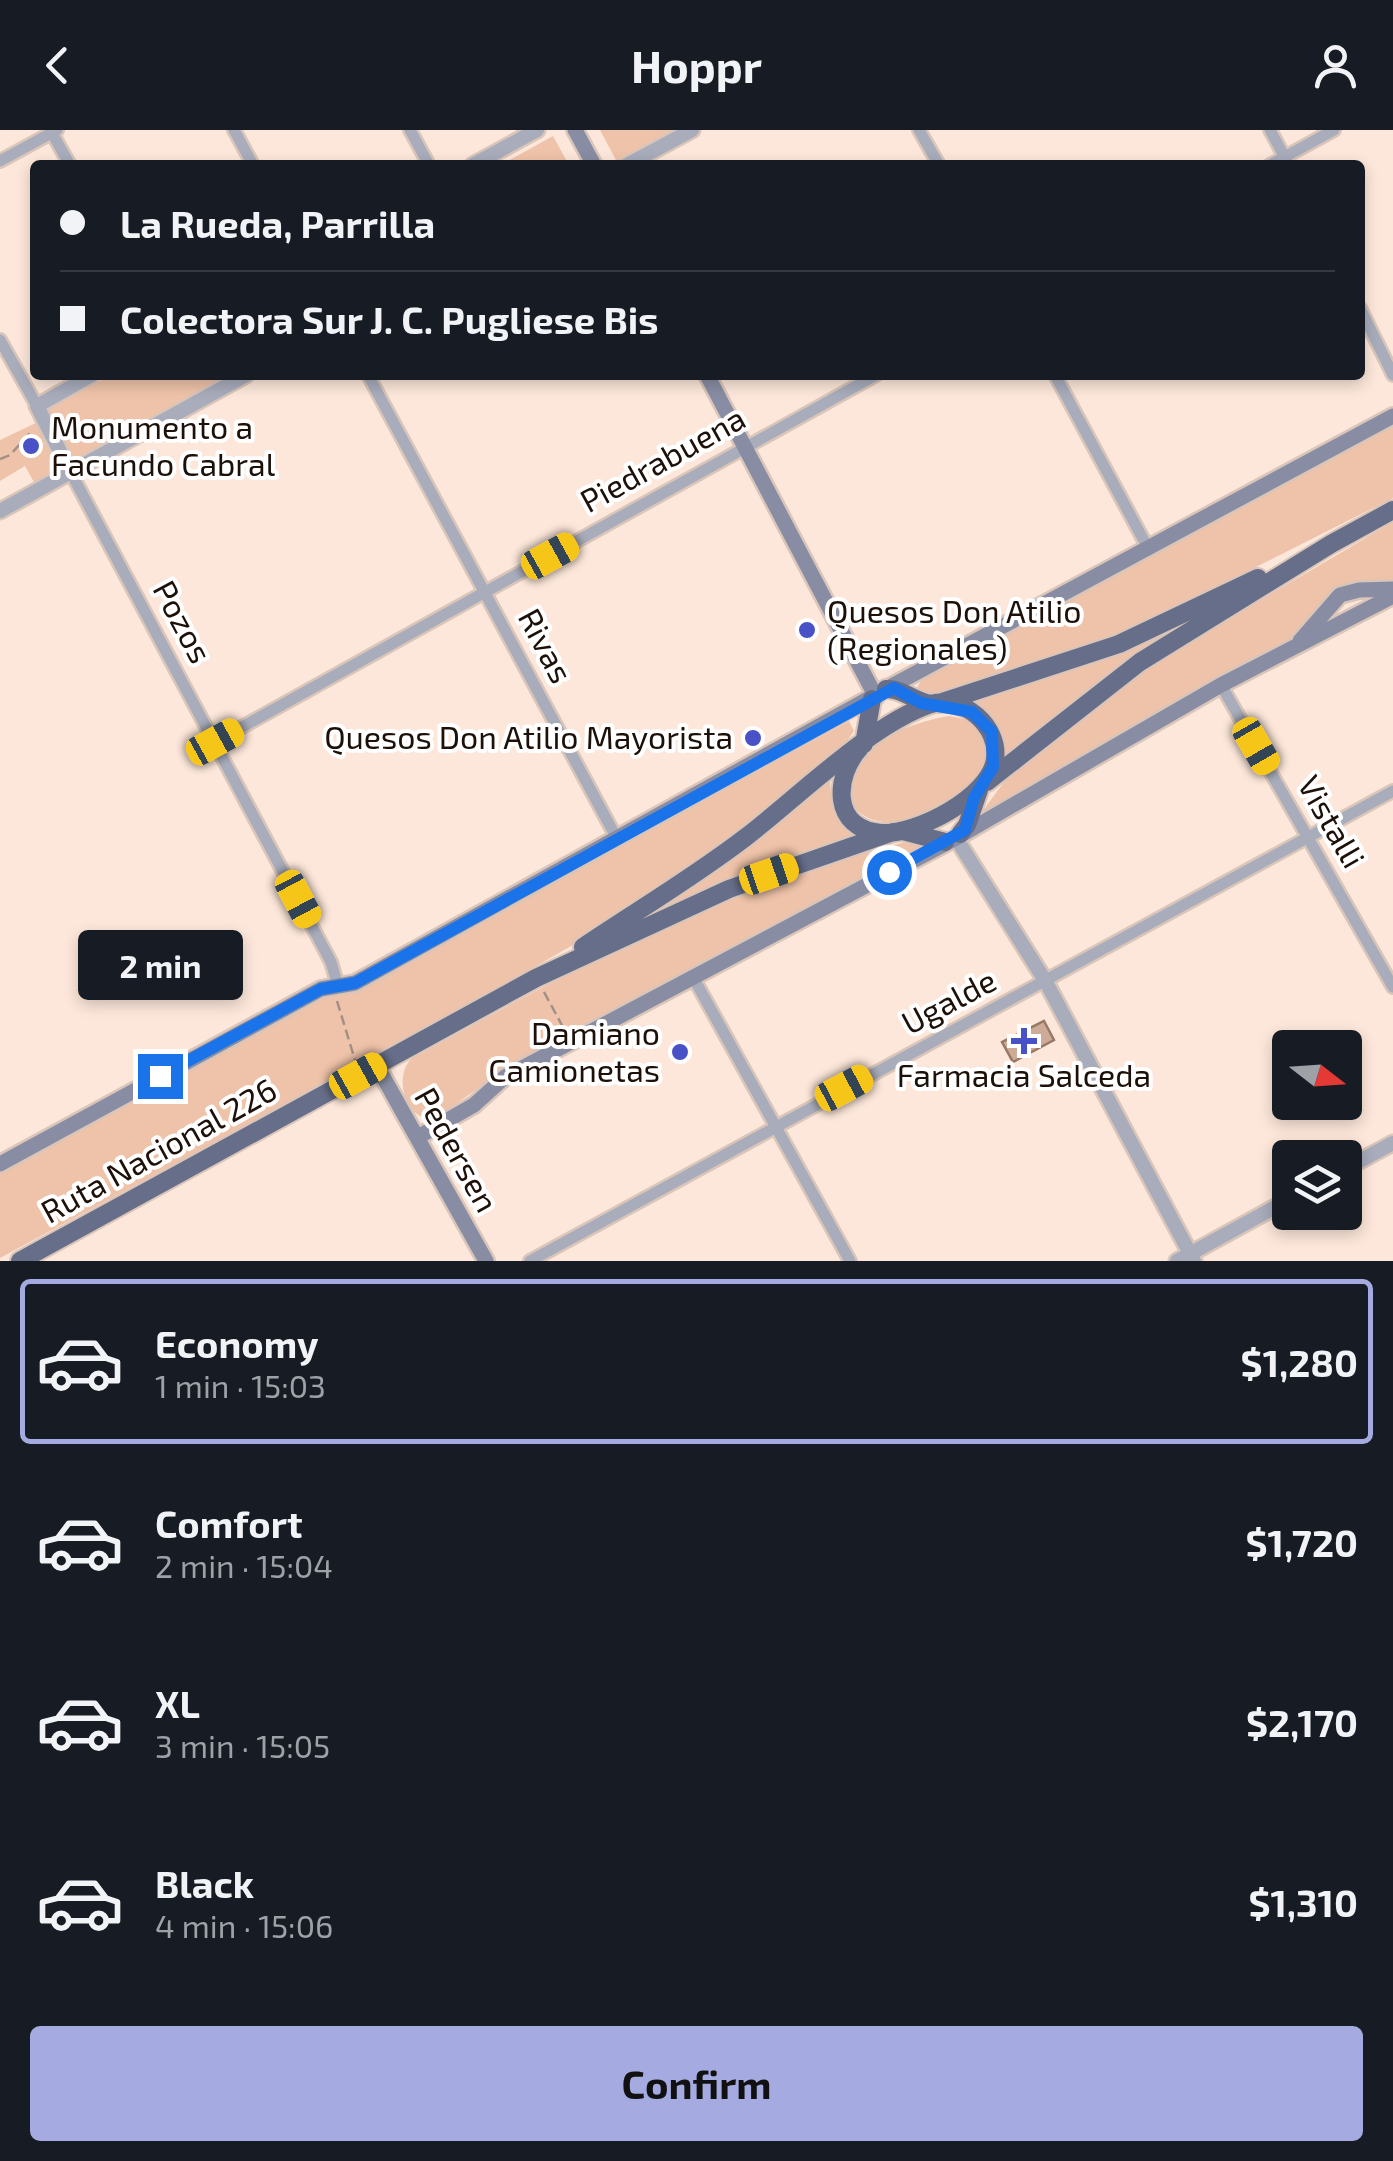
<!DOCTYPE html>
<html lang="en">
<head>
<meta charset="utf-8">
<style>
  body { margin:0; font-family:"Exo 2",sans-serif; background:#242831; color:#f1f3f6; height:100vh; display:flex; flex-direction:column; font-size:38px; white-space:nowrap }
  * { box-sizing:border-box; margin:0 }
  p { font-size:32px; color:#9ea1a6 }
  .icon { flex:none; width:55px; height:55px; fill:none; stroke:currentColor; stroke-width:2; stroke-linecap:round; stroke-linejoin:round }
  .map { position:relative; height:1131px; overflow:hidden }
  .panel { display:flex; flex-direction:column; background:#171b24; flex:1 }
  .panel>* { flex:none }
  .hud { position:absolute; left:30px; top:30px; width:1335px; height:220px; border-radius:10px; box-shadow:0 5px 15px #0003; display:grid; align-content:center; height:220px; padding:0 30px; background:#171b24 }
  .needle { width:65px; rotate:107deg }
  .tools { position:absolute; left:1272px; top:900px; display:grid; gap:20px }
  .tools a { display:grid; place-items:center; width:90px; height:90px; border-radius:10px; background:#171b24; box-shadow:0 5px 15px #0003; font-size:50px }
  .end { position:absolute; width:45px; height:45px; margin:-22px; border:12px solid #1a73e8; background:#fff; box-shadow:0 0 0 5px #fff }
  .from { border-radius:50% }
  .bubble { position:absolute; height:70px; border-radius:10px; background:#171b24; box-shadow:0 5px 15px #0003; font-size:32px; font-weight:700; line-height:70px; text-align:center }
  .car { position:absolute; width:30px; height:60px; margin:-30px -15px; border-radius:12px; box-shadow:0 0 8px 2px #0007; background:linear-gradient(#f5c518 24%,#345 0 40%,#f5c518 0 76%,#345 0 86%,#f5c518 0) }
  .hud b { display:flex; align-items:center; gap:35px; height:95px; font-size:38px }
  .hud b+b { border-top:2px solid #363941 }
  .hud i { width:25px; height:25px; background:#f1f3f6 }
  ul { padding:18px 0 0; list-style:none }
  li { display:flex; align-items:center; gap:30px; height:165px; margin:0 20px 15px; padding:0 10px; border:5px solid transparent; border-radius:10px }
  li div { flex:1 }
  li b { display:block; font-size:38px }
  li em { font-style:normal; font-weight:700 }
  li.on { border-color:#a5aae0 }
  li>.icon { width:90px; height:90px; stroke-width:1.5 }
  .button { display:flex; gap:20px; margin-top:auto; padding:20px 30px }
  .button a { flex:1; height:115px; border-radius:10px; background:#a5aae0; color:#111; font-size:40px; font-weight:700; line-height:115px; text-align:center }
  header { display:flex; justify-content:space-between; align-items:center; height:130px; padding:0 30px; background:#171b24; font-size:45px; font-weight:700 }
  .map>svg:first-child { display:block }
</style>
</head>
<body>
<header><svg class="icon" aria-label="back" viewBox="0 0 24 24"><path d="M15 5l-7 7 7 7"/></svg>Hoppr<svg class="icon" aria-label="person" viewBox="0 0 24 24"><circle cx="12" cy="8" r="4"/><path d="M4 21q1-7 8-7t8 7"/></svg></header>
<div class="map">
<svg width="1393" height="1131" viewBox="0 0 1393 1131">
  <rect width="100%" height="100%" fill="#fde7da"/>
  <path fill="#efc3a9" d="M 600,0 L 677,0 L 617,32 Z
    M 553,6 L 569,35 L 501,35 Z
    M 111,245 L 231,245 L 72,331 L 45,280 Z
    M 38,292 L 63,339 L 35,354 L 25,336 L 0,351 L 0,310 Z
    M 1393,293 L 1393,368 L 1125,503 L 934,566 L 916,560 L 921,550 Z
    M 1393,392 L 1393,452 L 1333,464 L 1298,506 L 981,683 L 1010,644 L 1119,553 Z
    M 1220,475 L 1112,544 L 1006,629 L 995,591 L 969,571 L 1094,532 Z
    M 949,586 C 963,588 974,592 981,604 C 1007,647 935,681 904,690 C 872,699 837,679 852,642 C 865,608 918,591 949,586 Z
    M 849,591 L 854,601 L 839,622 L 696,738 L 589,806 L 408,909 L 0,1128 L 0,1044 L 322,868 L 363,856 Z
    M 830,649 C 830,678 840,693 863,708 L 618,803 L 766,701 Z
    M 902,713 L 918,714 L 920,719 L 501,942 L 436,988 C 408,995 392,949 411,929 C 569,843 725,752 902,713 Z"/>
  <path fill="#ceab98" stroke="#997966" stroke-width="2.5" d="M 1044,891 L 1054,910 L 1013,932 L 1002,912 Z"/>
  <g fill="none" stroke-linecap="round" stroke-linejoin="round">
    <g stroke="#d9c5b9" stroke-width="16">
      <path id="minor" d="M 234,0 L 253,35
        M 410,0 L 429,35
        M 919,0 L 939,35
        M 1270,0 L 1289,35
        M 52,3 L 70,35
        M 0,31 L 57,0
        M 1270,35 L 1334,0
        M 1360,178 L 1393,245
        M 0,210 L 37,276
        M 368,245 L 616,707
        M 1055,245 L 1149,420
        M 70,341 L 331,832 L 336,849 L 333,856
        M 1221,555 L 1393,857
        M 215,612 L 876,245
        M 693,847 L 850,1131
        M 530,1131 L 1393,661"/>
    </g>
    <g stroke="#d9c5b9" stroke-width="19">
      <path id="tertiary" d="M 473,35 L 537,0
        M 627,35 L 692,0
        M 70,341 L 37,276 L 92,245
        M 0,381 L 246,245
        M 956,708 L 1046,852 L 1194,1131
        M 1345,1039 L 1393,1013
        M 1177,1131 L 1290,1069"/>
    </g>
    <g stroke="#d9c5b9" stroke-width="20">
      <path id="secondary" d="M 575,0 L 594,35
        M 707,245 L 876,567
        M 1300,511 L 1340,465 L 1359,460 L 1393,459
        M 377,936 L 486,1131
        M 418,1007 L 474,975 L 505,947 L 956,708 L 1221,555 L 1393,466
        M 0,1034 L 321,859 L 355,853 L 886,559 L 1393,286"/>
    </g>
    <g stroke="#d9c5b9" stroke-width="22">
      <path id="trunk" d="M 886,559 C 903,558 914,572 932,574
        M 939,573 L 1119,514 L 1258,448
        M 864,614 L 872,569
        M 987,652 L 1140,532 L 1331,414 L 1393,380
        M 903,701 L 945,712
        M 960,704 L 967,695 L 979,660
        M 583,817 C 638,780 694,747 746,707 C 797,668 871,594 931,574 C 963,564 1000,597 995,629 C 990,667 916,705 881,703 C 831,699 834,646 860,618
        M 20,1131 L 536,848 L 729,759 L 893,702"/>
    </g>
    <path stroke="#a29086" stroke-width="2.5" stroke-dasharray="10 5" stroke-linecap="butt" d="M 0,329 L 10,325 L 31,302
      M 544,862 L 564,899
      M 337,871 L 355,930"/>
    <use href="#minor" stroke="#a8acbb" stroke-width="11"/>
    <use href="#tertiary" stroke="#a8acbb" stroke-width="14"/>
    <use href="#secondary" stroke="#888da3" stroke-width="15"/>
    <use href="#trunk" stroke="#676e8a" stroke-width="18"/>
  </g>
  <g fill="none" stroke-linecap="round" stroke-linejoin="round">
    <path stroke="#1a73e8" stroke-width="12" d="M 160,946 L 321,859 L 355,853 L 894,558 L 921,573 L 972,582 L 992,602 L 993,637 L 974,668 L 965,700 L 889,742"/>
  </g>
  <g fill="#4851c6" stroke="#fff" stroke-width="4">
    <circle cx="31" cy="316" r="10"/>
    <circle cx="807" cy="500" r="10"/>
    <circle cx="753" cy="608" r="10"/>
    <path d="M1019 896h10v10h10v10h-10v10h-10v-10h-10v-10h10z"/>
    <circle cx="680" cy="922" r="10"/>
  </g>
  <g text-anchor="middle" stroke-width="8" stroke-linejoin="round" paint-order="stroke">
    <g font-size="32" fill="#1c1009" stroke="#fff" text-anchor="start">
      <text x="51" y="309">Monumento a<tspan x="51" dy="37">Facundo Cabral</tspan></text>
      <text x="827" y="493">Quesos Don Atilio<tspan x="827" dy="37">(Regionales)</tspan></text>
      <text x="733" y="619" text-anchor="end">Quesos Don Atilio Mayorista</text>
      <text x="660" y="915" text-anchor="end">Damiano<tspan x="660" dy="37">Camionetas</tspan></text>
      <text x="1024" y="957" text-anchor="middle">Farmacia Salceda</text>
    </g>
    <g font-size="32" fill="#1c1009" stroke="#fff">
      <text transform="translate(663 330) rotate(-29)" y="11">Piedrabuena</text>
      <text transform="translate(182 492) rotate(62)" y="11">Pozos</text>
      <text transform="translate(545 516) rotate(62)" y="11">Rivas</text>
      <text transform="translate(1331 692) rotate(60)" y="11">Vistalli</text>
      <text transform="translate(949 872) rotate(-28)" y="11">Ugalde</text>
      <text transform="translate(456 1020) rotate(61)" y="11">Pedersen</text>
      <text transform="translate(159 1021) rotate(-29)" y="11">Ruta Nacional 226</text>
    </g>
  </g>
</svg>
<div class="tools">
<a><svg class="needle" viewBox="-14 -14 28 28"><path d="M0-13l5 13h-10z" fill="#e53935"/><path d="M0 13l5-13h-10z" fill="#9ea1a6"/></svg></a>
<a><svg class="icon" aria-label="layers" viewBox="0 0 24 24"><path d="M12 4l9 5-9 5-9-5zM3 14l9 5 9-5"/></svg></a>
</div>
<i class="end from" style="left:889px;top:742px"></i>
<i class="end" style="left:160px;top:946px"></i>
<div class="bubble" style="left:78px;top:800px;width:165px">2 min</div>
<i class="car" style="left:550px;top:426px;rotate:61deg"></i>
<i class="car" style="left:215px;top:612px;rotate:61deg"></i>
<i class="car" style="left:1256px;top:616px;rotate:150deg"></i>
<i class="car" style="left:769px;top:744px;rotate:71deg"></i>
<i class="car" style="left:298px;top:769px;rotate:152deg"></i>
<i class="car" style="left:358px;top:946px;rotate:61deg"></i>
<i class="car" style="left:844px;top:958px;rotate:62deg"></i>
<div class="hud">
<b><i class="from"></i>La Rueda, Parrilla</b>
<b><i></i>Colectora Sur J. C. Pugliese Bis</b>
</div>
</div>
<section class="panel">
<ul>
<li class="on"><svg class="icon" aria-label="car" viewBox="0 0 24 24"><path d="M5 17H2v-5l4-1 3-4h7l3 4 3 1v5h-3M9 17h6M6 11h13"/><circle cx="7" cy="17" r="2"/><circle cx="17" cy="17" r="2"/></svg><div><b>Economy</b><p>1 min · 15:03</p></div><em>$1,280</em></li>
<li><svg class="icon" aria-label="car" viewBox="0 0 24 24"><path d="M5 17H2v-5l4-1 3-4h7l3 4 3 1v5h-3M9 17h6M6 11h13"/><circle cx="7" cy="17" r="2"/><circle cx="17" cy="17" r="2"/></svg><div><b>Comfort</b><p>2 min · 15:04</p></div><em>$1,720</em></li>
<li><svg class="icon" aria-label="car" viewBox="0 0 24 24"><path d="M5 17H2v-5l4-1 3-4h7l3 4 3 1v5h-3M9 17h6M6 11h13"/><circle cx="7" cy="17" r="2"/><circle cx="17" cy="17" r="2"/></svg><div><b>XL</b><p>3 min · 15:05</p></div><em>$2,170</em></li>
<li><svg class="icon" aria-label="car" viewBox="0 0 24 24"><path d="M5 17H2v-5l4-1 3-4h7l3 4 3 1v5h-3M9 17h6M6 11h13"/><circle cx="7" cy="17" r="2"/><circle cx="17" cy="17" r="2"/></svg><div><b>Black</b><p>4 min · 15:06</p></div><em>$1,310</em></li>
</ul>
<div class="button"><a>Confirm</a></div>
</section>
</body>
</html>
